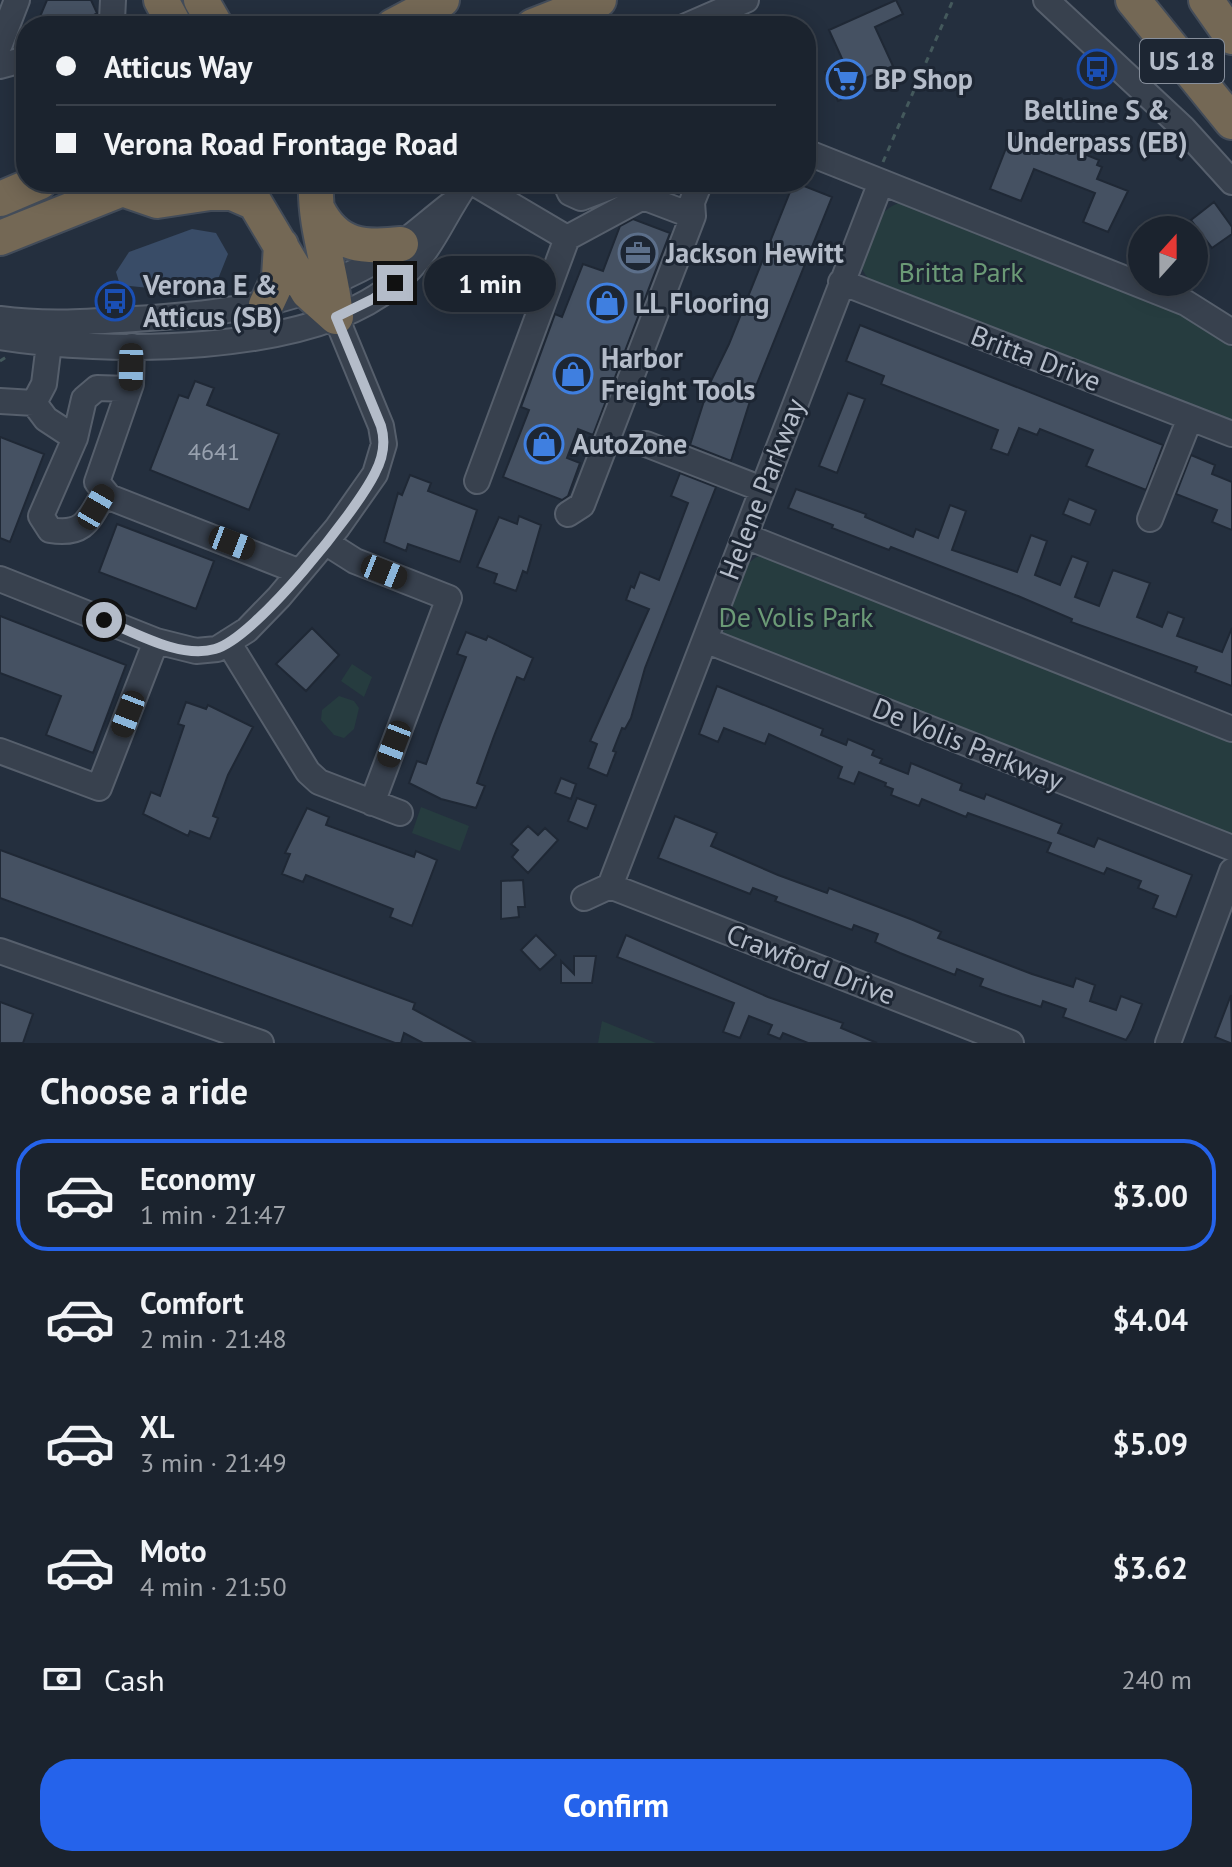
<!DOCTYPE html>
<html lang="en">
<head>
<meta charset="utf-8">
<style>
  body { margin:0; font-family:"PT Sans",sans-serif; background:#242b36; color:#f1f3f6; height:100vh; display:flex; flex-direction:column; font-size:30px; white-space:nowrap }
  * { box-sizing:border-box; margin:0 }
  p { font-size:26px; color:#a0a4aa }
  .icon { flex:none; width:44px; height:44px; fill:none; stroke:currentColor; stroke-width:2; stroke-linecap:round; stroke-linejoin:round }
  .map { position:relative; height:1043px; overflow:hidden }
  .details { display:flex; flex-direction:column; background:#1b232e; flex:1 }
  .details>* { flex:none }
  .hud { position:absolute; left:16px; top:16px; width:800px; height:176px; border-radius:32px; box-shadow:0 4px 20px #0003,0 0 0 2px #39404a; display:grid; align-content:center; height:176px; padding:0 40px; background:#1b232e }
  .needle { width:52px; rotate:21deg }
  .fabs { position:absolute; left:1128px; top:216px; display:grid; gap:16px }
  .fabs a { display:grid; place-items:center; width:80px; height:80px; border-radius:50%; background:#1b232e; box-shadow:0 4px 20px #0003,0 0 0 2px #39404a; font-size:40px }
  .end { position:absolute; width:36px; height:36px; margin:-18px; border:10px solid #b4bcc9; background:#111; box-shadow:0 0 0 4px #111 }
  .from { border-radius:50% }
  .bubble { position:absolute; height:56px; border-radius:28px; background:#1b232e; box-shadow:0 4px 20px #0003,0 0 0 2px #39404a; font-size:26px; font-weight:700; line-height:56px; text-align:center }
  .car { position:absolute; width:24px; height:48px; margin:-24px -12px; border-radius:10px; box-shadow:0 0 6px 2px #0007; background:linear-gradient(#222 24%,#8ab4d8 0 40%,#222 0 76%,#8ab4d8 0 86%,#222 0) }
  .hud b { display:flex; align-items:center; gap:28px; height:76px; font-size:30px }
  .hud b+b { border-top:2px solid #39404a }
  .hud i { width:20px; height:20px; background:#f1f3f6 }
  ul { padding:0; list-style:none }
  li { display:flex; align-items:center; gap:24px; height:112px; margin:0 16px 12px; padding:0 24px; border:4px solid transparent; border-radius:32px }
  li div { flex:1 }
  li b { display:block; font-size:30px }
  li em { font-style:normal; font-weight:700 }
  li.current { border-color:#2563eb }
  li>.icon { width:72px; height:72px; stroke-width:1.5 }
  h2 { padding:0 40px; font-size:36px; line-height:96px }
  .pay { display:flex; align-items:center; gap:20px; height:88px; padding:0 40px; font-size:30px }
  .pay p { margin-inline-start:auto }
  .cta { display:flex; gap:16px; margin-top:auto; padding:16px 40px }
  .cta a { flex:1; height:92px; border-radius:32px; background:#2563eb; color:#fff; font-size:32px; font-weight:700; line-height:92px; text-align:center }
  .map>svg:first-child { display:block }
</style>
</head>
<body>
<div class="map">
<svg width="1232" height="1043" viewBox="0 0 1232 1043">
  <rect width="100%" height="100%" fill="#242f3e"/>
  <path fill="#263c3f" d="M 904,202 L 1161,304 L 1215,330 L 1232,347 L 1232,426 L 873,285 C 868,278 861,271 861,262 C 862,239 881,204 904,202 Z
    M 766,554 L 1232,738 L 1232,833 L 1221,835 L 732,643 L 724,634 L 722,624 C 731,601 738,558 766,554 Z
    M 352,664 L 372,677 L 364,697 L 341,681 Z
    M 339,696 L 354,701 L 359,708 L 354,729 L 344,738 L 334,735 L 321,720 L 322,710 Z
    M 421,807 L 469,826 L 460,851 L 412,833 Z
    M 602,1021 L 656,1043 L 598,1043 Z"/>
  <path fill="#394c67" d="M 192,229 L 216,233 L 228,254 L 218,279 L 189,292 L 120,285 L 116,272 L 129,252 Z"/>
  <path fill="#455162" stroke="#1f2835" stroke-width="2" d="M 47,0 L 91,0 L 97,13 L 76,26 L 36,26 Z
    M 896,0 L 903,14 L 875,27 L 893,66 L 848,86 L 853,95 L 838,101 L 825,72 L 844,63 L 829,30 Z
    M 1012,133 L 1044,146 L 1047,139 L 1099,160 L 1097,165 L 1102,167 L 1097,179 L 1128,191 L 1108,232 L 1083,222 L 1095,193 L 1034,169 L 1021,201 L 990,189 Z
    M 794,182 L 832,197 L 750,401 L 731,461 L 690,445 L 709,385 L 729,344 Z
    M 1214,202 L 1232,227 L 1232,234 L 1212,248 L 1191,220 Z
    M 633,219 L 670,233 L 593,435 L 578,429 L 567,458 L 580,463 L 568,496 L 562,500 L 503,477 L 529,410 L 521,407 L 555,314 L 562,317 L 583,264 L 603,271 L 620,226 Z
    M 860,325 L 1163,445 L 1146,490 L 1086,466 L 1093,450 L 1040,429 L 1037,435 L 1019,428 L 1008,455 L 991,449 L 998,430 L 881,384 L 884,376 L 846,361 Z
    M 195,381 L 214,388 L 207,405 L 279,434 L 249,510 L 150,470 L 179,395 L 188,398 Z
    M 848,393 L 865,399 L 837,473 L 819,466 Z
    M 0,437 L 44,454 L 10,542 L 0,538 Z
    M 1191,455 L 1215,465 L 1212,474 L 1232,482 L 1232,530 L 1212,522 L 1217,510 L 1176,494 Z
    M 680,473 L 716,487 L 645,668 L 631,718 L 625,729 L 622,728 L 613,751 L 616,752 L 607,776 L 588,768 L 597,744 L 590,741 L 649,609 L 626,600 L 631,586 L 634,588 L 640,572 L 659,580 L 688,503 L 671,496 Z
    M 410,475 L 431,483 L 428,491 L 477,510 L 460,562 L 408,544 L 406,551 L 384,542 L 398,493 L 402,495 Z
    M 796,489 L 866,514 L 865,517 L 913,537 L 916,529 L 938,538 L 950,505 L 966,511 L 952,550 L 1017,572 L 1031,535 L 1047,541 L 1035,575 L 1060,585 L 1072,556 L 1088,562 L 1075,597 L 1099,606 L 1113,570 L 1150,583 L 1137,617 L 1162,627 L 1168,612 L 1184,618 L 1177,636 L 1222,652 L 1232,628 L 1232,686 L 1195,672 L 1197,667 L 1071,622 L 1072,619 L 1018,596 L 891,547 L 889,550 L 832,528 L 833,525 L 788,508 Z
    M 1069,499 L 1096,510 L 1090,525 L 1063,514 Z
    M 519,516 L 541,525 L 527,573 L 523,571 L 516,591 L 494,583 L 497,574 L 477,567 L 499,517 L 517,524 Z
    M 117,524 L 214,561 L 196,609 L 99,572 Z
    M 0,616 L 126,665 L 93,753 L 46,735 L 61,696 L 0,673 Z
    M 312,628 L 339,655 L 306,691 L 276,664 Z
    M 466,632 L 486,640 L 488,636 L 533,658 L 524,680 L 517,677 L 494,736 L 477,783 L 485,786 L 476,808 L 441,799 L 409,783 L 417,761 L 426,764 L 440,725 L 466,657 L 457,654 Z
    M 717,686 L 823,729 L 821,735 L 846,745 L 848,739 L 874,750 L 872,755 L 882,759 L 880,763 L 908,774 L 911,763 L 962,784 L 960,790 L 984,799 L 986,794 L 1062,824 L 1058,833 L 1094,847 L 1098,838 L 1192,875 L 1176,917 L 1153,908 L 1158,896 L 1138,888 L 1141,881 L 1107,868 L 1104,874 L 1047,852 L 1051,843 L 968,813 L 966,817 L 922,799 L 919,806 L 891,795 L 893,789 L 885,786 L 886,783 L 859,772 L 854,784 L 838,778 L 842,767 L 769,734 L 765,744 L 724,728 L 718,742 L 699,734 Z
    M 186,702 L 206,709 L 208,705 L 253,727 L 228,775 L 213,816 L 218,818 L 210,839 L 190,831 L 188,836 L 143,814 L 151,792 L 160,796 L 184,726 L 178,724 Z
    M 561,778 L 576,784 L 571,799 L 555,793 Z
    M 577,798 L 596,805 L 587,829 L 568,821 Z
    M 307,808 L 329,817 L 326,825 L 414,857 L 416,851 L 437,860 L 412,926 L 390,917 L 393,909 L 306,875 L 303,882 L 282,874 L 290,854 L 285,853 Z
    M 675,816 L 717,833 L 711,846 L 778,875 L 827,893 L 829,888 L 913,920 L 941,932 L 938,938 L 1032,974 L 1073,987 L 1076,978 L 1095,985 L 1090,1001 L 1116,1010 L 1121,996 L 1142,1004 L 1132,1030 L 1126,1040 L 1063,1017 L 1066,1009 L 1043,1001 L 1041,1007 L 1002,994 L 980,986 L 983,979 L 957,969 L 955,975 L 900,953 L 875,942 L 878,934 L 854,925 L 852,930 L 775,901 L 777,897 L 753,888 L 750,894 L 658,858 Z
    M 528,826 L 538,835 L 545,828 L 558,840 L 528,873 L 512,857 L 518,850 L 511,844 Z
    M 0,850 L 415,1003 L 413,1009 L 476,1043 L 423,1043 L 404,1033 L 401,1043 L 395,1043 L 0,898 Z
    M 523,880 L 525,907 L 518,907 L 519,917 L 501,919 L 501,881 Z
    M 536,935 L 556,955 L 540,970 L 521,950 Z
    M 626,935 L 768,997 L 843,1023 L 841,1028 L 877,1043 L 808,1043 L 783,1033 L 780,1039 L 768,1034 L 772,1025 L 749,1016 L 740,1038 L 723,1032 L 734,1003 L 617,957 Z
    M 574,956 L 596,956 L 592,983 L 561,983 L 561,961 L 574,974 Z
    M 1231,995 L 1232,1043 L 1230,1043 L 1215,1037 Z
    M 0,1002 L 33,1014 L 23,1043 L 0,1043 Z"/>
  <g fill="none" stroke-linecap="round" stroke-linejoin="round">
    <g stroke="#565f6c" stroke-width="28">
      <path id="minor" d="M 1046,0 L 1183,128 L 1232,182
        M 105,26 L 112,20 L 113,0
        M 686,26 L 746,0
        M 0,44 L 17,0
        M 0,66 L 26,59
        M 806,152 L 1186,303 L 1232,332
        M 472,182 L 567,238 L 477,481
        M 565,182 L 570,193 L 581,198 L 623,182
        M 693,216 L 692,202 L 700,182
        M 567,238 L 643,197 L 693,216 L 582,505 L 568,514
        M 841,282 L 1232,434
        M 0,319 C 45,325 90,322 135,319 C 225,314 309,303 387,254 C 409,240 429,221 450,205
        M 0,337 C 104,354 308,356 393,285 C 434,250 439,222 467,182
        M 132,346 L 131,384 L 97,482 L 109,497 L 300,572
        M 0,401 L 34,403 L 44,384 L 49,344
        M 34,403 L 46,419 L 75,438 L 84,399 L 97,388 L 129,389
        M 75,438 L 41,516 L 50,530 C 85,536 89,519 105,492
        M 646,444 L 762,489
        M 1150,519 L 1190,418
        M 745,536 L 1232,729
        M 325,542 L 355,561 L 449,598 L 372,803
        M 0,579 L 156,641 L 196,651 L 217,649 L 247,630 L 279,597 L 337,528 L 375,474 L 384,444 L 381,426 L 336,317
        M 705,640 L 1232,848
        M 228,642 L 308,772 L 319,782 L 400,813
        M 0,751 L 99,788 L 156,641
        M 610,886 L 881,182
        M 610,886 L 1011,1043
        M 584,898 L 610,886
        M 0,951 L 261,1043
        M 1168,1043 L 1232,871"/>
    </g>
    <g stroke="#434c59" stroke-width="38">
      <path id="highway" d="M 161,0 L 175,26
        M 201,0 L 216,26
        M 1133,0 L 1232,122
        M 1206,0 L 1232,37
        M 393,26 L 442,0
        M 533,26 L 599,0
        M 316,182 C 314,228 332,271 336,317
        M 122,189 L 157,201 L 210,193 L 232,193 L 255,203 L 308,292 L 336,317
        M 0,199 L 40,182
        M 318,210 C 337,247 364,248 401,244
        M 0,238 L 140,182
        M 266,305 L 279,277 L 281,245"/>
    </g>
    <path stroke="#44595c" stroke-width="3" stroke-dasharray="6 6" stroke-linecap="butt" d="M 883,162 L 953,0
      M 0,361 L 8,356"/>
    <use href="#minor" stroke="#38414e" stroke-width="24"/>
    <use href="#highway" stroke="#746855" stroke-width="34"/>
  </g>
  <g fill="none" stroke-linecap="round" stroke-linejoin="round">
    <path stroke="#b4bcc9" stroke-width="10" d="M 104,620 C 136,633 180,659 215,649 C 255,638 356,512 375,473 C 383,458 386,443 381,426 L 336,317 L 373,299 L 395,283"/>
  </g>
  <defs>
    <g id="bus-ring" transform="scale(2)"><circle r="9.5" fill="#1d2633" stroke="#1a4fb4" stroke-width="1.5"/><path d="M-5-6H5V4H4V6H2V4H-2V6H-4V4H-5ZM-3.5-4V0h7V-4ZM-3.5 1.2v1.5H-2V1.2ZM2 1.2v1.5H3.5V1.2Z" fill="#1a4fb4"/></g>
    <g id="supermarket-ring" transform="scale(2)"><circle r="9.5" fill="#1d2633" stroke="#3f7fe0" stroke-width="1.5"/><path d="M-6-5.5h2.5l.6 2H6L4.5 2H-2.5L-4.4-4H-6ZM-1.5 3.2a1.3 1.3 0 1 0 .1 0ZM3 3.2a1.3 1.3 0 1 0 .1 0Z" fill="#3f7fe0"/></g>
    <g id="office-ring" transform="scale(2)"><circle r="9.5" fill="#1d2633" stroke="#5c6f8a" stroke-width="1.5"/><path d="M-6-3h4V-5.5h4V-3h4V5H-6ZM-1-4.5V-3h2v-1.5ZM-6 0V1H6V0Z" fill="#5c6f8a"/></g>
    <g id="shop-ring" transform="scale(2)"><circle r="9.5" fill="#1d2633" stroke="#3f7fe0" stroke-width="1.5"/><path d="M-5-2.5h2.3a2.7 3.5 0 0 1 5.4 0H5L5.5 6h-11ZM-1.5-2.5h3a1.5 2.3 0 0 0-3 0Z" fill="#3f7fe0"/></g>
  </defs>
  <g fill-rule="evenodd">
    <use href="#bus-ring" x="1097" y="69"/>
    <use href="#supermarket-ring" x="846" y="79"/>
    <use href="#office-ring" x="638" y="253"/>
    <use href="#bus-ring" x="115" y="301"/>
    <use href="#shop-ring" x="607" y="303"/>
    <use href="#shop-ring" x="573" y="374"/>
    <use href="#shop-ring" x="544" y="444"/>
  </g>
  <g text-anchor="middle" stroke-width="6" stroke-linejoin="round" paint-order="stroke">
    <g font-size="24" fill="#98a1af">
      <text x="214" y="460">4641</text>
    </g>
    <rect fill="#1d2633" stroke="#878f9c" stroke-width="2" x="1140" y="39" width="84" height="44" rx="6"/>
    <g font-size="26" font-weight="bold" fill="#b4bcc9">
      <text x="1182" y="70">US 18</text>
    </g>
    <g font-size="28" font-weight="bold" fill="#b4bcc9" stroke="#1d2633" text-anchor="start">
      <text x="874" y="89">BP Shop</text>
      <text x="1097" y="120" text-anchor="middle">Beltline S &amp;<tspan x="1097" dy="32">Underpass (EB)</tspan></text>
      <text x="666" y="263">Jackson Hewitt</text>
      <text x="143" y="295">Verona E &amp;<tspan x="143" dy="32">Atticus (SB)</tspan></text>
      <text x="635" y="313">LL Flooring</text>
      <text x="601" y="368">Harbor<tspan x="601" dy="32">Freight Tools</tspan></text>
      <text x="572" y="454">AutoZone</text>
    </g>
    <g font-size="28" fill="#6b9a76" stroke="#1d2633">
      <text x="961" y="282">Britta Park</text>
      <text x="796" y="627">De Volis Park</text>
    </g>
    <g font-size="28" fill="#b4bcc9" stroke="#1d2633">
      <text transform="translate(1036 358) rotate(21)" y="10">Britta Drive</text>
      <text transform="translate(762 489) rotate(-69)" y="10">Helene Parkway</text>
      <text transform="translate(968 744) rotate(22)" y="10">De Volis Parkway</text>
      <text transform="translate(811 964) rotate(21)" y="10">Crawford Drive</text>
    </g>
  </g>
</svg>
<div class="fabs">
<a><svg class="needle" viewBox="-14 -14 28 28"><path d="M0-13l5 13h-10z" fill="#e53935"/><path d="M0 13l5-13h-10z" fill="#a0a4aa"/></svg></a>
</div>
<i class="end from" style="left:104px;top:620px"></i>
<i class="end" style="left:395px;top:283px"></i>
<div class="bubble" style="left:424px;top:256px;width:132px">1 min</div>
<i class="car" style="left:131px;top:367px;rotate:181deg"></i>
<i class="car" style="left:96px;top:507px;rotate:30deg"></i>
<i class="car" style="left:232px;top:543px;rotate:111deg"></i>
<i class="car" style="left:384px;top:572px;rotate:112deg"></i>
<i class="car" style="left:128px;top:714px;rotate:201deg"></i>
<i class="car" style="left:394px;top:744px;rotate:201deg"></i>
<div class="hud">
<b><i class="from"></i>Atticus Way</b>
<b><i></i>Verona Road Frontage Road</b>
</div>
</div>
<section class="details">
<h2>Choose a ride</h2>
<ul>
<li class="current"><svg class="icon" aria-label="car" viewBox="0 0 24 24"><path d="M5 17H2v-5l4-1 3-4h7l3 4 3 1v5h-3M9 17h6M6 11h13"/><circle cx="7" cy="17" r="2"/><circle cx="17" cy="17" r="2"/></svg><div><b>Economy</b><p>1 min · 21:47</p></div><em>$3.00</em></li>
<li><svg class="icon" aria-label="car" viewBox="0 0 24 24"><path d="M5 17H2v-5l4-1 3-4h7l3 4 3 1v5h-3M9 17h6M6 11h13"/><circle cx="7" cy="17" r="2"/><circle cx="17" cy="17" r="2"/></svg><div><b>Comfort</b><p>2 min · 21:48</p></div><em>$4.04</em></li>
<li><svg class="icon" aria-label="car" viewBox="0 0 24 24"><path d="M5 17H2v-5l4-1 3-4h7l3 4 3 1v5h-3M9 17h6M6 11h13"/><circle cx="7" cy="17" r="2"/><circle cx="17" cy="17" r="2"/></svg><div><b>XL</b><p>3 min · 21:49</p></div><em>$5.09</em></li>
<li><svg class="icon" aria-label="car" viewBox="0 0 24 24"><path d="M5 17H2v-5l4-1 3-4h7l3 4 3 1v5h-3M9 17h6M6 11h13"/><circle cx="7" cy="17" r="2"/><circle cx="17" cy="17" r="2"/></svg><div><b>Moto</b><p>4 min · 21:50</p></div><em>$3.62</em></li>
</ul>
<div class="pay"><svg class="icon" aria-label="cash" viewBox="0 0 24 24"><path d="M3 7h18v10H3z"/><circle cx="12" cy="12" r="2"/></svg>Cash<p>240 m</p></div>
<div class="cta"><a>Confirm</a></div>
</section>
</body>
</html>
